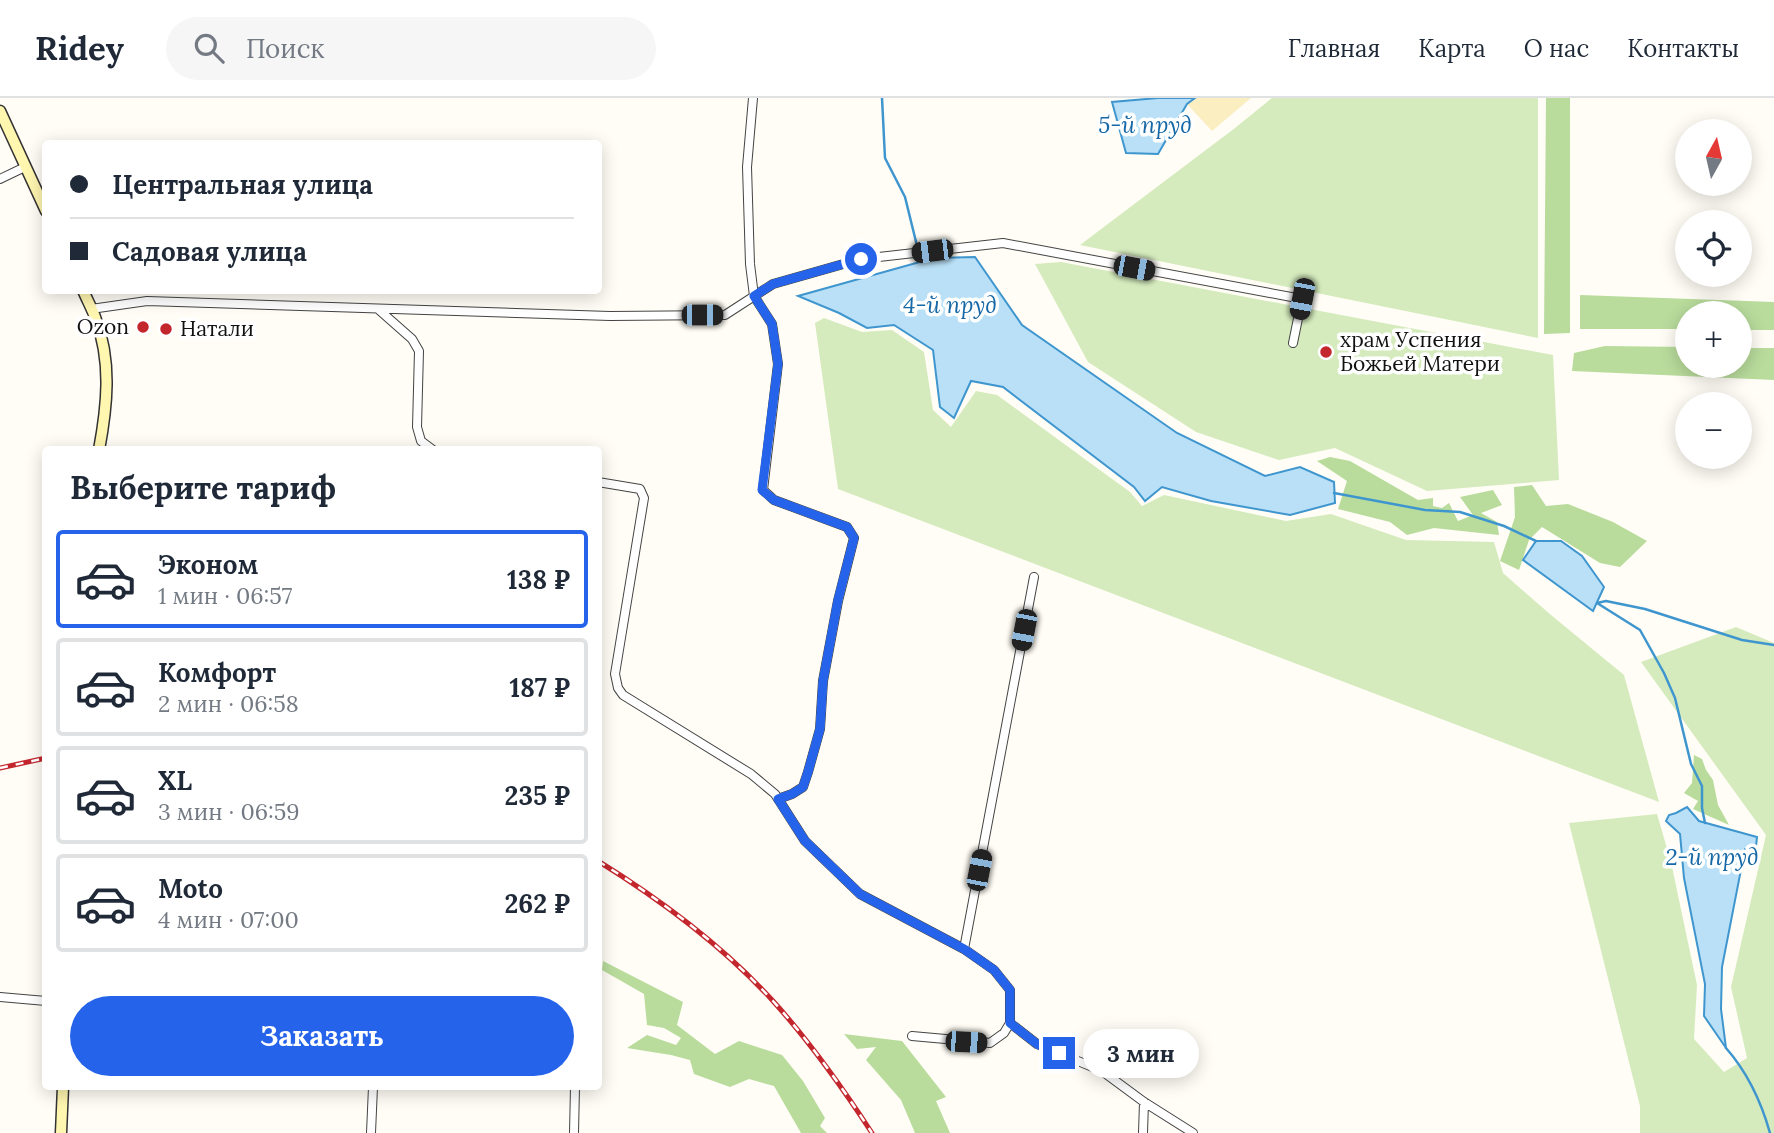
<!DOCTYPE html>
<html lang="ru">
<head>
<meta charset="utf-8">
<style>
  body { margin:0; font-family:Lora,serif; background:#f6f6f7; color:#1f2937; height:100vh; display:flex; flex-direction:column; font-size:26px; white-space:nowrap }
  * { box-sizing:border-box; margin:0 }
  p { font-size:23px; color:#747a83 }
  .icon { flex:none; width:38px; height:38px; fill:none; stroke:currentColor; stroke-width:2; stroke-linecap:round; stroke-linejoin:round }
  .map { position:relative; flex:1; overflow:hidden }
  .sheet { position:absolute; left:42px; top:348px; width:560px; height:644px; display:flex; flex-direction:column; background:#fff; border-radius:7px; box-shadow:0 4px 18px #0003 }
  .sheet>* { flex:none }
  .banner { position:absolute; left:42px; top:42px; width:560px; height:154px; border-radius:7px; box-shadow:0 4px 18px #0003; display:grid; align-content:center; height:154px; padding:0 28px; background:#fff }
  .needle { width:46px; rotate:8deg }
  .fabs { position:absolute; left:1675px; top:21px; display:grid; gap:14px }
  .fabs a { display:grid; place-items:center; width:77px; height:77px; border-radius:50%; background:#fff; box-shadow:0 4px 18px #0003; font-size:35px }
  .end { position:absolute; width:32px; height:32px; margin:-16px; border:9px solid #2563eb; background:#fff; box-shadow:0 0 0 4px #fff }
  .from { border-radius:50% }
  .bubble { position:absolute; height:49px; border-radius:24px; background:#fff; box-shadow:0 4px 18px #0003; font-size:23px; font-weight:800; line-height:49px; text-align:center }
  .car { position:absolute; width:21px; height:42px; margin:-21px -10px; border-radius:9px; box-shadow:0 0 5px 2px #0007; background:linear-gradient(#222 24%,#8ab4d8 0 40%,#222 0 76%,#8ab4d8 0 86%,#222 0) }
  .banner b { display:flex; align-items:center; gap:24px; height:66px; font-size:26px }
  .banner b+b { border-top:2px solid #e0e1e3 }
  .banner i { width:18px; height:18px; background:#1f2937 }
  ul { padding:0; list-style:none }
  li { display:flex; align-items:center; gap:21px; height:98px; margin:0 14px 10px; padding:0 14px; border:4px solid #e0e1e3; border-radius:7px }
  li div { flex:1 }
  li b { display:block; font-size:26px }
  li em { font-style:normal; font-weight:800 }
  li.active { border-color:#2563eb }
  li>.icon { width:63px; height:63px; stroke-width:1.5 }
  h2 { padding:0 28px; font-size:32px; line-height:84px }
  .primary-button { display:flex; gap:14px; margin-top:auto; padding:14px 28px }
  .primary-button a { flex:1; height:80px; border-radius:42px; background:#2563eb; color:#fff; font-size:28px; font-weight:800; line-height:80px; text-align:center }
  header { display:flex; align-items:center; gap:42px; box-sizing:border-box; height:98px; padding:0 35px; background:#fff; border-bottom:2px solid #e0e1e3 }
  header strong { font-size:33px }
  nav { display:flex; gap:38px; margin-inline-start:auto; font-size:24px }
  .search { width:490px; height:63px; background:#f6f6f7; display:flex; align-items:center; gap:18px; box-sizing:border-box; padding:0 24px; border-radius:38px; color:#747a83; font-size:26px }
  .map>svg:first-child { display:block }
</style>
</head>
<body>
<header>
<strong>Ridey</strong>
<div class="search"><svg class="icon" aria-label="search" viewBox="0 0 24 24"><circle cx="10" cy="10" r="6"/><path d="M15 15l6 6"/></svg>Поиск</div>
<nav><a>Главная</a><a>Карта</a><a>О нас</a><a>Контакты</a></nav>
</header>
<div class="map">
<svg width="1774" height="1035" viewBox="0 0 1774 1035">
  <rect width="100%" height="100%" fill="#fffdf5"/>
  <path fill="#d5ebbd" d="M 1272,0 L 1538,0 L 1538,240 L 1080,147 L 1235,30 Z
    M 1061,164 L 1553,257 L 1559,382 L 1427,393 L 1335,350 L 1279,362 L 1196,334 L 1088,264 L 1035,166 Z
    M 824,220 L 862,234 L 892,232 L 924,254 L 933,312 L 951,329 L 976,293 L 997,297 L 1130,394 L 1142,408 L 1164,397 L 1286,423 L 1331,416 L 1406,442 L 1494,444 L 1503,475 L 1551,517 L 1624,577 L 1659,704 L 838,391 L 815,225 Z
    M 1736,529 L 1774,545 L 1774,1035 L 1640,1035 L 1640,1008 L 1569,725 L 1657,716 L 1671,764 L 1697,887 L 1694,941 L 1724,974 L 1747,960 L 1731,889 L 1766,737 L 1641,564 Z"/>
  <path fill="#b9dc9c" d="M 1546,0 L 1570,0 L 1570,235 L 1544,236 Z
    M 1580,197 L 1774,204 L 1774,232 L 1740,232 L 1740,215 L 1687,215 L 1687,231 L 1580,231 Z
    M 1605,248 L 1687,249 L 1687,268 L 1740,268 L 1740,250 L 1774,250 L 1774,282 L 1572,273 L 1574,255 Z
    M 1330,359 L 1350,363 L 1418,402 L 1433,400 L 1433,408 L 1442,410 L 1449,405 L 1458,423 L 1473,417 L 1460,399 L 1493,392 L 1502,407 L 1481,415 L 1497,424 L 1499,437 L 1434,430 L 1407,437 L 1390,424 L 1338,411 L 1347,383 L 1317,363 Z
    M 1532,387 L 1546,408 L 1568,406 L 1613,424 L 1647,443 L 1620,469 L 1600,465 L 1542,429 L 1529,442 L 1519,472 L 1500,463 L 1515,419 L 1514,389 Z
    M 1694,657 L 1702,661 L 1706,672 L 1713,682 L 1718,707 L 1729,727 L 1693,711 L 1698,703 L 1684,695 L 1692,685 Z
    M 603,863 L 683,904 L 677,927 L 715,956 L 739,943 L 782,957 L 803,983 L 825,1020 L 820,1028 L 827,1035 L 801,1035 L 774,988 L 749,981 L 730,989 L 694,976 L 690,962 L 671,957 L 627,950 L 647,937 L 676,947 L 681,940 L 664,930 L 647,927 L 644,896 L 602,872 Z
    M 844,936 L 902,943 L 946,999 L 936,1003 L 950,1035 L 915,1035 L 901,1002 L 866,962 L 876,949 L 857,951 Z"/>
  <path fill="#fbeec1" d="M 1195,0 L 1251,0 L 1212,33 L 1187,6 Z"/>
  <path fill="#b9e0f7" stroke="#3f96cf" stroke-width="2" d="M 1158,0 L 1195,0 L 1187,6 L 1158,56 L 1126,55 L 1112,4 Z
    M 975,159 L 1022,227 L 1177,335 L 1265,378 L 1300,369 L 1334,384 L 1335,405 L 1290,417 L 1211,403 L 1162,389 L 1145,403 L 1134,389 L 1003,289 L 971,283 L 954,320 L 940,309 L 933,252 L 894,227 L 867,230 L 839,215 L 798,198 L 934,160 Z
    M 1536,443 L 1561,443 L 1582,458 L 1604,489 L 1593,513 L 1523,462 Z
    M 1687,709 L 1699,723 L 1757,739 L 1756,749 L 1745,751 L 1722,869 L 1721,911 L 1726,950 L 1704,918 L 1705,886 L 1684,780 L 1680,736 L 1666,723 L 1669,717 L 1676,715 Z"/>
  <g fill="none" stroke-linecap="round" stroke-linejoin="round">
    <path stroke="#3f96cf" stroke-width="2.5" d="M 882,0 L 885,60 L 905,99 L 921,164
      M 1334,395 L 1425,412 L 1460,414 L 1504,428 L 1536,443
      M 1597,505 L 1640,532 L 1664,575 L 1675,600 L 1691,666 L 1702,688 L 1702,710 L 1705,725
      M 1597,505 L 1606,503 L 1645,511 L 1742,542 L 1774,547
      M 1726,950 C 1748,975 1761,1003 1770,1035"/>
    <g stroke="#444" stroke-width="10">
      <path id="street" d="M 753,0 L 747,69 L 750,166 L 754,198 L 772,226 L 778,266 L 763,392 L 774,402 L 847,429 L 854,440 L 838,503 L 823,583 L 820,631 L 808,674 L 803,689 L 792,696 L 778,701
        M 0,81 L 25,69
        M 91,211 L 147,203 L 610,218 L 725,217 L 773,186 L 861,161 L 1003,145 L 1302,201 L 1293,245
        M 378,211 L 412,241 L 419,253 L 417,329 L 421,343 L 433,352
        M 598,384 L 640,391 L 644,400 L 615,576 L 618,590 L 623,597 L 751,676 L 775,696 L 805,743 L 860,796 L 964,851 L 994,872 L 1010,892 L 1010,925 L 1004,935 L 990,945 L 912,938
        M 964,851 L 1034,479
        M 0,899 L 46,903
        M 1010,925 L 1037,946 L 1102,973 L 1144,1004 L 1193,1035
        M 371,1035 L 373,989
        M 574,1035 L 575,989
        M 1143,1035 L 1144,1004"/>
    </g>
    <g stroke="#333" stroke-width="13">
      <path id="secondary" d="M 0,13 L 46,113
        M 83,192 C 87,202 93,212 96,222 C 112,264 107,309 99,352
        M 61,1035 L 63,989"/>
    </g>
    <use href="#street" stroke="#fff" stroke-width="8"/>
    <use href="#secondary" stroke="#fff6b0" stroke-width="10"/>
    <g stroke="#c4262e" stroke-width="5">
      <path id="rail" d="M 0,670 L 46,660
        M 598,763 C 661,802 723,848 773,903 C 810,944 842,989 872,1035"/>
    </g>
    <use href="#rail" stroke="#fff" stroke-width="2.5" stroke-dasharray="8" stroke-linecap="butt"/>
  </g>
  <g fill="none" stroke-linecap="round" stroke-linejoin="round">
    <path stroke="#2563eb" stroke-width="9" d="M 861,161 L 773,186 L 754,198 L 772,226 L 778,266 L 762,392 L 774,402 L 847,429 L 854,440 L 838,502 L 823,583 L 820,631 L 808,674 L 803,689 L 792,696 L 778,701 L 805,743 L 860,796 L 964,851 L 994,872 L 1010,892 L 1010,925 L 1037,946 L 1059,955"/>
  </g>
  <g fill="#c4262e" stroke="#fff" stroke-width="2.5">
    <circle cx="143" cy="229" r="7"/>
    <circle cx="166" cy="231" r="7"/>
    <circle cx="1326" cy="254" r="7"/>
  </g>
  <g text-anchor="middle" stroke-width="7" stroke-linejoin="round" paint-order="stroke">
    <g font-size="21" fill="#111" stroke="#fff" text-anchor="start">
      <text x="129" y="236" text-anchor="end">Ozon</text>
      <text x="180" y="238">Натали</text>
      <text x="1340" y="249">храм Успения<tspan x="1340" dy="24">Божьей Матери</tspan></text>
    </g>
    <g font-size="23" font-style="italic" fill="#1768a6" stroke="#fff">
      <text x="1145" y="35">5-й пруд</text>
      <text x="950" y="215">4-й пруд</text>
      <text x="1712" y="767">2-й пруд</text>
    </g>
  </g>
</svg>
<div class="fabs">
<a><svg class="needle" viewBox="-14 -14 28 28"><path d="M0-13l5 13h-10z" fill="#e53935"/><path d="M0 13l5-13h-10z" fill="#747a83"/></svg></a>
<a><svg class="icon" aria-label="locate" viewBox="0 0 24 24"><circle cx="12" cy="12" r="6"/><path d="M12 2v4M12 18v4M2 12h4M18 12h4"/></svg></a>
<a>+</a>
<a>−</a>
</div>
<i class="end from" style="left:861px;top:161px"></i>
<i class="end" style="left:1059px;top:955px"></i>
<div class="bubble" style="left:1083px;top:931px;width:116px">3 мин</div>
<i class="car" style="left:932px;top:153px;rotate:263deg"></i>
<i class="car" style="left:1134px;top:170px;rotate:101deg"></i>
<i class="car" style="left:1302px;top:201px;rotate:191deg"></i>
<i class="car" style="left:702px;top:217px;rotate:90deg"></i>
<i class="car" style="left:1024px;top:532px;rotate:191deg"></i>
<i class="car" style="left:979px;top:772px;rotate:11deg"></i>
<i class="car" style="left:966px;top:944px;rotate:93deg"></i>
<div class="banner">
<b><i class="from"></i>Центральная улица</b>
<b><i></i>Садовая улица</b>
</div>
<section class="sheet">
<h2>Выберите тариф</h2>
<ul>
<li class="active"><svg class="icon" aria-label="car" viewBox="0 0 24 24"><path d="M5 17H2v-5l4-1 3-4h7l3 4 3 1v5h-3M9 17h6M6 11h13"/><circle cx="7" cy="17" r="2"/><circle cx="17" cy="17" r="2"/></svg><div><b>Эконом</b><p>1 мин · 06:57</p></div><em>138 ₽</em></li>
<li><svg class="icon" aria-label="car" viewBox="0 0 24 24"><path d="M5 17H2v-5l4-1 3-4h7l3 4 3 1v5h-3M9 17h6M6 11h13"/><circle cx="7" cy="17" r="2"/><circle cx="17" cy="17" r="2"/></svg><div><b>Комфорт</b><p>2 мин · 06:58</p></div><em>187 ₽</em></li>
<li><svg class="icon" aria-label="car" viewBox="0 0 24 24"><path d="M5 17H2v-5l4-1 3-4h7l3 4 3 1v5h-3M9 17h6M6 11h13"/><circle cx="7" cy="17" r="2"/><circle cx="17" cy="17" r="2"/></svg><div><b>XL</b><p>3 мин · 06:59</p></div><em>235 ₽</em></li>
<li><svg class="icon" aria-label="car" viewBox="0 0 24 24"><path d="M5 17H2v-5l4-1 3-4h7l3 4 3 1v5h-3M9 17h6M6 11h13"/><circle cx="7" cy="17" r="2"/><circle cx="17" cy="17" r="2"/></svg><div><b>Moto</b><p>4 мин · 07:00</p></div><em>262 ₽</em></li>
</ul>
<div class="primary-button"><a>Заказать</a></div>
</section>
</div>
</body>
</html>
